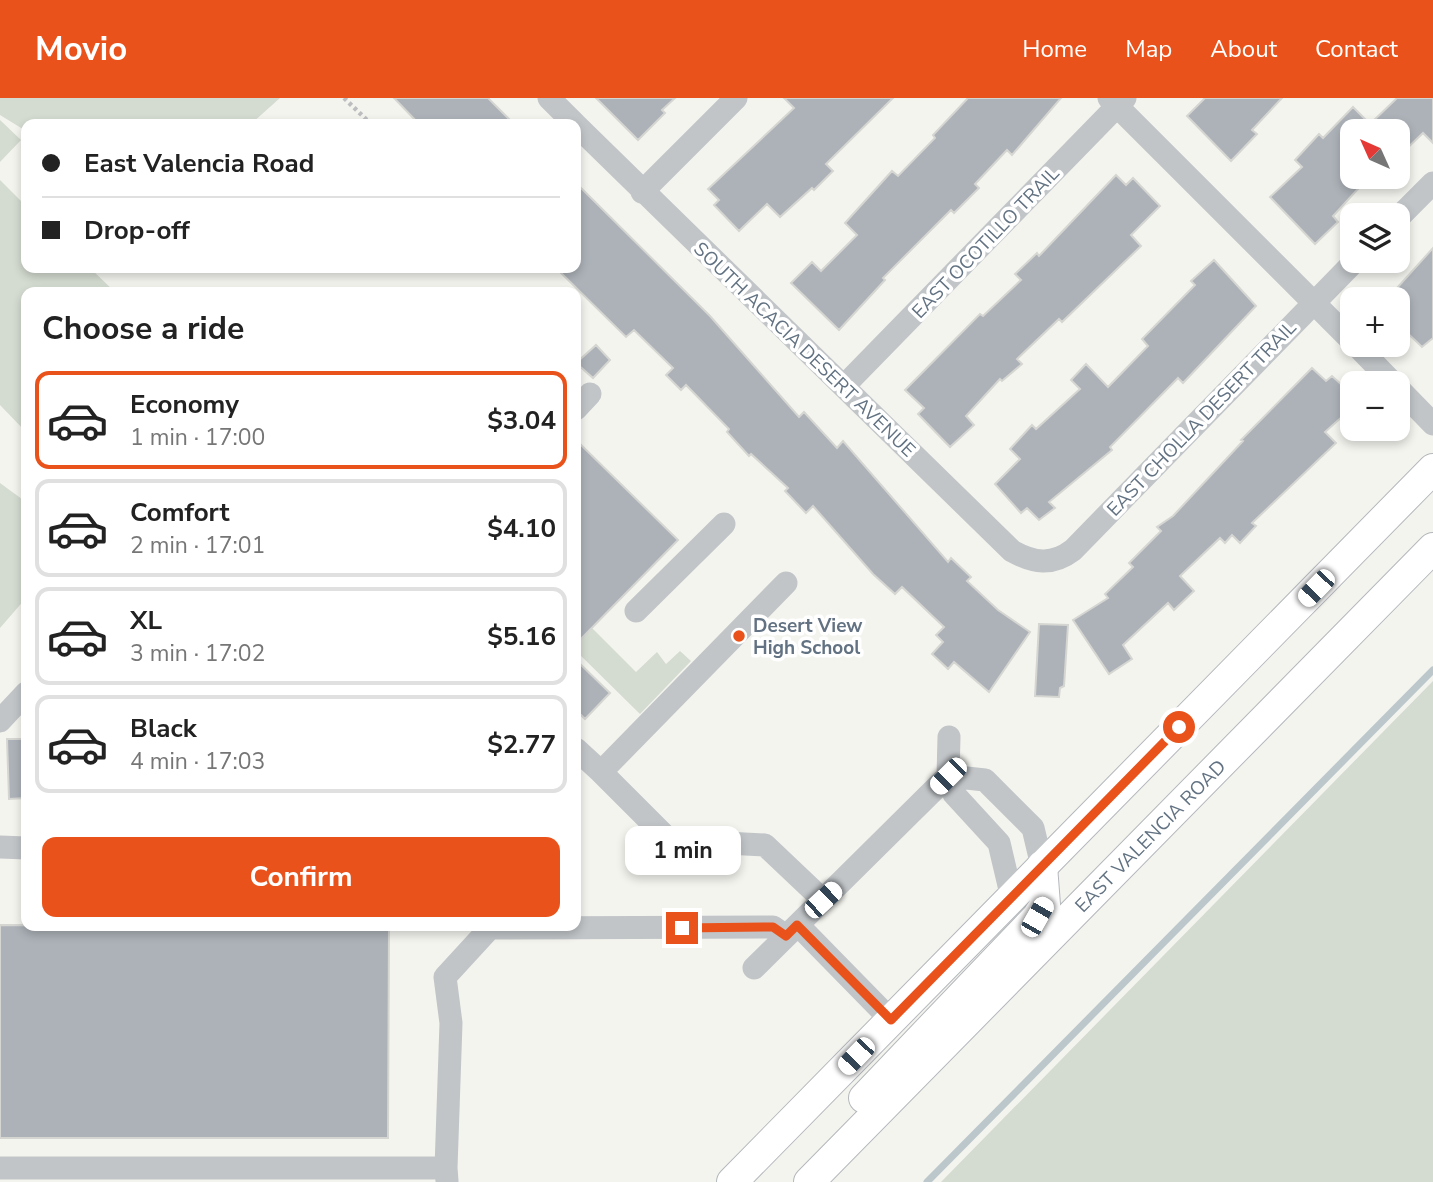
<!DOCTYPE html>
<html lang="en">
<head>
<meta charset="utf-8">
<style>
  body { margin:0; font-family:"Nunito Sans",sans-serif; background:#f6f6f6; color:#222; height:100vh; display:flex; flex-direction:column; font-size:26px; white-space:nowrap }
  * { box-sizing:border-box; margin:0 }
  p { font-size:23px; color:#767676 }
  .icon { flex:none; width:38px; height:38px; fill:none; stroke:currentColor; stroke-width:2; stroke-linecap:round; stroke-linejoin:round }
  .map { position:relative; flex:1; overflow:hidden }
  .side { position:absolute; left:21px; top:189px; width:560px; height:644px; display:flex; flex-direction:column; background:#fff; border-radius:14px; box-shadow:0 4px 10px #0003 }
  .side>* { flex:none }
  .hud { position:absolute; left:21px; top:21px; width:560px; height:154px; border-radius:14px; box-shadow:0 4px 10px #0003; display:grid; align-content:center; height:154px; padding:0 21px; background:#fff }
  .needle { width:46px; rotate:315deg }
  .fabs { position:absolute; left:1340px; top:21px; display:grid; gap:14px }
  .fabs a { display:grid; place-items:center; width:70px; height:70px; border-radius:14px; background:#fff; box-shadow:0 4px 10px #0003; font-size:35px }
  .end { position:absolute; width:32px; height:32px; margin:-16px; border:9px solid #e9531b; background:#fff; box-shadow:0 0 0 4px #fff }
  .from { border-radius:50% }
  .bubble { position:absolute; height:49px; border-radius:14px; background:#fff; box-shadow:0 4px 10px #0003; font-size:23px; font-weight:700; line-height:49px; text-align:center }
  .car { position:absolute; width:21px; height:42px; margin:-21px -10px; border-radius:9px; box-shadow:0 0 5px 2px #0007; background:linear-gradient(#fff 24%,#345 0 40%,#fff 0 76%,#345 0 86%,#fff 0) }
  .hud b { display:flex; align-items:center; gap:24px; height:66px; font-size:26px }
  .hud b+b { border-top:2px solid #e0e0e0 }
  .hud i { width:18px; height:18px; background:#222 }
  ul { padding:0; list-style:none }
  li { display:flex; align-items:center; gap:21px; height:98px; margin:0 14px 10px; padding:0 7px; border:4px solid #e0e0e0; border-radius:14px }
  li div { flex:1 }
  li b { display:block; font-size:26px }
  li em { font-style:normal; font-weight:700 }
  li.current { border-color:#e9531b }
  li>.icon { width:63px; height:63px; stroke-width:1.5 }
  h2 { padding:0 21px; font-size:32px; line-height:84px }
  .button { display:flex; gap:14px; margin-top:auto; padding:14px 21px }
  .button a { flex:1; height:80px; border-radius:14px; background:#e9531b; color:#fff; font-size:28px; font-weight:700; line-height:80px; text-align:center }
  header { display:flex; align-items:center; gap:42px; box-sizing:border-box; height:98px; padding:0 35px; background:#e9531b; color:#fff }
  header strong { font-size:33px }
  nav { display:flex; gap:38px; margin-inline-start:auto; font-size:24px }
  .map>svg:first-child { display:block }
</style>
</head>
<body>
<header>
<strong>Movio</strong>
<nav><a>Home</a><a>Map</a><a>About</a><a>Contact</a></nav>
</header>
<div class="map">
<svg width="1433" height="1084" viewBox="0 0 1433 1084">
  <rect width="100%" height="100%" fill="#f4f4ef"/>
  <path fill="#d4dbd0" d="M 0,0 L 280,0 L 251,26 L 26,26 L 26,33 L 0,17 Z
    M 0,22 L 21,42 L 0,64 Z
    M 0,82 L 26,108 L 26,170 L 90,170 L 115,194 L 26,194 L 26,334 L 0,307 Z
    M 0,385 L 26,404 L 26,500 L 0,530 Z
    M 592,530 L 636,574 L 657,554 L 666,566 L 680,553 L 691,563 L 640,616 L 576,553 L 576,546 Z
    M 1433,583 L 1433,1084 L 941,1084 Z"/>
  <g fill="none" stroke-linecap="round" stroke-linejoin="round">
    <path stroke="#bcc7cc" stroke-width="7" d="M 927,1084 L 1433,572"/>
  </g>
  <path fill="#acb2b8" stroke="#d5d5d2" stroke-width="2" d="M 394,0 L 488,0 L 514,26 L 419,26 Z
    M 596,0 L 675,0 L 662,12 L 665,15 L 638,42 Z
    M 784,0 L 893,0 L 826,66 L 833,73 L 814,92 L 812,90 L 780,119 L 767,106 L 739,133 L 714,107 L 719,102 L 708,91 L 794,10 Z
    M 968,0 L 1061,0 L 1012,57 L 1007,52 L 975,86 L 979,90 L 954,115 L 951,112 L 883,180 L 885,182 L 839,232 L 791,185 L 812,164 L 821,173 L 857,137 L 845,125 L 892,73 L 898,78 L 935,40 L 933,37 Z
    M 1205,0 L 1282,0 L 1252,32 L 1257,36 L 1231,63 L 1187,18 Z
    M 1397,0 L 1433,0 L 1433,45 L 1423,35 L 1398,59 L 1398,33 L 1353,33 L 1353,79 L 1369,79 L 1333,118 L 1338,124 L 1315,146 L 1270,99 L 1302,69 L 1295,62 L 1319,36 L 1323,40 L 1353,9 L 1370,26 Z
    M 1116,77 L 1126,87 L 1133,80 L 1160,108 L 1131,137 L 1141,148 L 1062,224 L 1059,221 L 1017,261 L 1022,266 L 1002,283 L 1000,281 L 966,318 L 974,327 L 950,349 L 918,316 L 924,310 L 905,292 L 980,216 L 983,218 L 1021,182 L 1015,176 L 1037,155 L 1039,158 Z
    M 576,85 L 710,218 L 799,319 L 804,314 L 837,350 L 843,343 L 948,464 L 951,460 L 971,479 L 967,483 L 998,512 L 1030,534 L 989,594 L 954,564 L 948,571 L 932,556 L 943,544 L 936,537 L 944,529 L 902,489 L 895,496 L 873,476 L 813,408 L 806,415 L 785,393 L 788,390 L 751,356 L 749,358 L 727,334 L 729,331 L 686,287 L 681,292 L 666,277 L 673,270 L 634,232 L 626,239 L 556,170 L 576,170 Z
    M 1433,150 L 1433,240 L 1422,249 L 1398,226 L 1398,201 L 1387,201 Z
    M 1214,162 L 1256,208 L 1183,285 L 1178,280 L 1110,349 L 1112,352 L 1049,404 L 1055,410 L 1039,422 L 1027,410 L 1021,415 L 995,386 L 1020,361 L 1010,351 L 1032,327 L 1036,331 L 1080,291 L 1071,282 L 1086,266 L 1108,289 L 1148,248 L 1142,241 L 1195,187 L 1191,183 Z
    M 596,247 L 610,262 L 593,280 L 576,265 Z
    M 1312,270 L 1326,283 L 1332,278 L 1353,297 L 1353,309 L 1325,334 L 1336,345 L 1252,425 L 1256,428 L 1240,445 L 1232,437 L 1225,445 L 1220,440 L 1180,478 L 1194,493 L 1174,512 L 1168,505 L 1123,547 L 1132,561 L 1109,576 L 1073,522 L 1108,500 L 1105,496 L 1133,469 L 1129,465 L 1161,433 L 1157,429 L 1173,418 L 1243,343 L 1241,342 Z
    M 576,342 L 678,442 L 576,546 Z
    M 1039,526 L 1068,527 L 1064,588 L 1060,590 L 1059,599 L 1035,598 Z
    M 576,562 L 610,595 L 585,621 L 576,612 Z
    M 7,641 L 26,641 L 26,700 L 9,701 Z
    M 0,827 L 389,828 L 388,1040 L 0,1040 Z"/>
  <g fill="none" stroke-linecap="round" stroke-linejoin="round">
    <g stroke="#b4b8bc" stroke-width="32">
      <g id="major">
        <path d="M 864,1000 L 1037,819 L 1045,807 L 1042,768"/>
        <path d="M 732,1084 L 1433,371"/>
        <path id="s1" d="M 809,1084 L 1433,450"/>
      </g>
    </g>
    <path stroke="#bbbdbf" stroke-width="4.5" stroke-dasharray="3.5 3.5" stroke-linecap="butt" d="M 344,0 L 371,26"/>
    <path stroke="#c1c5c8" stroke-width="23" d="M 549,0 L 575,26
      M 1109,0 L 1353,244
      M 576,27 L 1012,453 C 1034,465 1052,468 1073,452 L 1355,163
      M 642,94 L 736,0
      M 1398,120 L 1433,85
      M 1356,247 L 1393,285
      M 844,288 L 1125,0
      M 1398,290 L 1433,326
      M 576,311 L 590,296
      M 786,485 L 601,674 L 669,742 L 765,747 L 823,802
      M 636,513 L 724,426
      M 0,623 L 26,595
      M 576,651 L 601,674
      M 0,749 L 26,750
      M 1012,800 L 999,745 L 954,696 L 948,678 L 985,682 L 1033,730 L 1042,768
      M 798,827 L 891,922
      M 754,870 L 948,678 L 949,639
      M 0,1070 L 446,1070 L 447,1083
      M 446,1070 L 451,925 L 445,879 L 490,830 L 773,829 L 786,838"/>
    <use href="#major" stroke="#fff" stroke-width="30"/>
  </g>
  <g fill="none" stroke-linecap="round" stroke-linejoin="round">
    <path stroke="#e9531b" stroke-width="9" d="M 682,830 L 773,829 L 786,838 L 797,827 L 891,922 L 1179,629"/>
  </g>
  <circle fill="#e9531b" stroke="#fff" stroke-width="2.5" cx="739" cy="538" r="7"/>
  <g text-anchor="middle" stroke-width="7" stroke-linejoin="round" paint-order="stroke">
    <g font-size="19" fill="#627282" stroke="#fff">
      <text transform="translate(985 144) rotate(-46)" y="7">EAST OCOTILLO TRAIL</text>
      <text transform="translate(805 251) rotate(44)" y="7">SOUTH ACACIA DESERT AVENUE</text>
      <text transform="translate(1201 320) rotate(-46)" y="7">EAST CHOLLA DESERT TRAIL</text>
      <text dy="7" stroke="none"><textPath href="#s1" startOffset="486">EAST VALENCIA ROAD</textPath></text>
    </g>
    <g font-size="19" font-weight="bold" fill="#627282" stroke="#fff" text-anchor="start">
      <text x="753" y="534">Desert View<tspan x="753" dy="22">High School</tspan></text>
    </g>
  </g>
</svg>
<div class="fabs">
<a><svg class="needle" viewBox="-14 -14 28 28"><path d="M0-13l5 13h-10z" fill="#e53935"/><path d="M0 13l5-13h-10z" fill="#767676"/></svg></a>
<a><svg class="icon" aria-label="layers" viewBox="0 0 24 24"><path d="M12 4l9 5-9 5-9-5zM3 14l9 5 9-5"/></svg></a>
<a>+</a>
<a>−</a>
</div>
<i class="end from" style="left:1179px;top:629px"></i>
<i class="end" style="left:682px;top:830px"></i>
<div class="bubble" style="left:625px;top:728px;width:116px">1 min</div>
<i class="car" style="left:1316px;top:490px;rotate:224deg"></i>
<i class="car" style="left:948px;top:678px;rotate:225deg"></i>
<i class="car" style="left:823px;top:802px;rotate:47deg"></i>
<i class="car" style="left:1037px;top:819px;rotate:30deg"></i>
<i class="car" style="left:856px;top:958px;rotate:224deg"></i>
<div class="hud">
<b><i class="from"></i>East Valencia Road</b>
<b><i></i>Drop-off</b>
</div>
<section class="side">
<h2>Choose a ride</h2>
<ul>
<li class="current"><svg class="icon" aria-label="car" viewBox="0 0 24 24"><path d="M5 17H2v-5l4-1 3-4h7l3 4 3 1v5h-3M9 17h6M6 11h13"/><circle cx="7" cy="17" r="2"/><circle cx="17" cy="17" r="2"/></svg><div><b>Economy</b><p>1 min · 17:00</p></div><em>$3.04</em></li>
<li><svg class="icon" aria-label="car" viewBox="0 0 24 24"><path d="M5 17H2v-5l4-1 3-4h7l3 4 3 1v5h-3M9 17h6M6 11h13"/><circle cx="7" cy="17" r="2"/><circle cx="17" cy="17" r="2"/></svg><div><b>Comfort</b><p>2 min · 17:01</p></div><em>$4.10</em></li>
<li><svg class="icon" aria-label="car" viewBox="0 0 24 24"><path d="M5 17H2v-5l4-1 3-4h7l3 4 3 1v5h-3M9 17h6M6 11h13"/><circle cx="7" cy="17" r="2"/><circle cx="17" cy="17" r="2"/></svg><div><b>XL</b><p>3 min · 17:02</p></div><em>$5.16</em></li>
<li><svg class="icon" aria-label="car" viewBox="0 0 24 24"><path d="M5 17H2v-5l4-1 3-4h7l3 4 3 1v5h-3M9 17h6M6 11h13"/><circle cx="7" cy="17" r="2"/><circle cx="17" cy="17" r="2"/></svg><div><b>Black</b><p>4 min · 17:03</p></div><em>$2.77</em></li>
</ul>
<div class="button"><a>Confirm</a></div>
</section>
</div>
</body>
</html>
